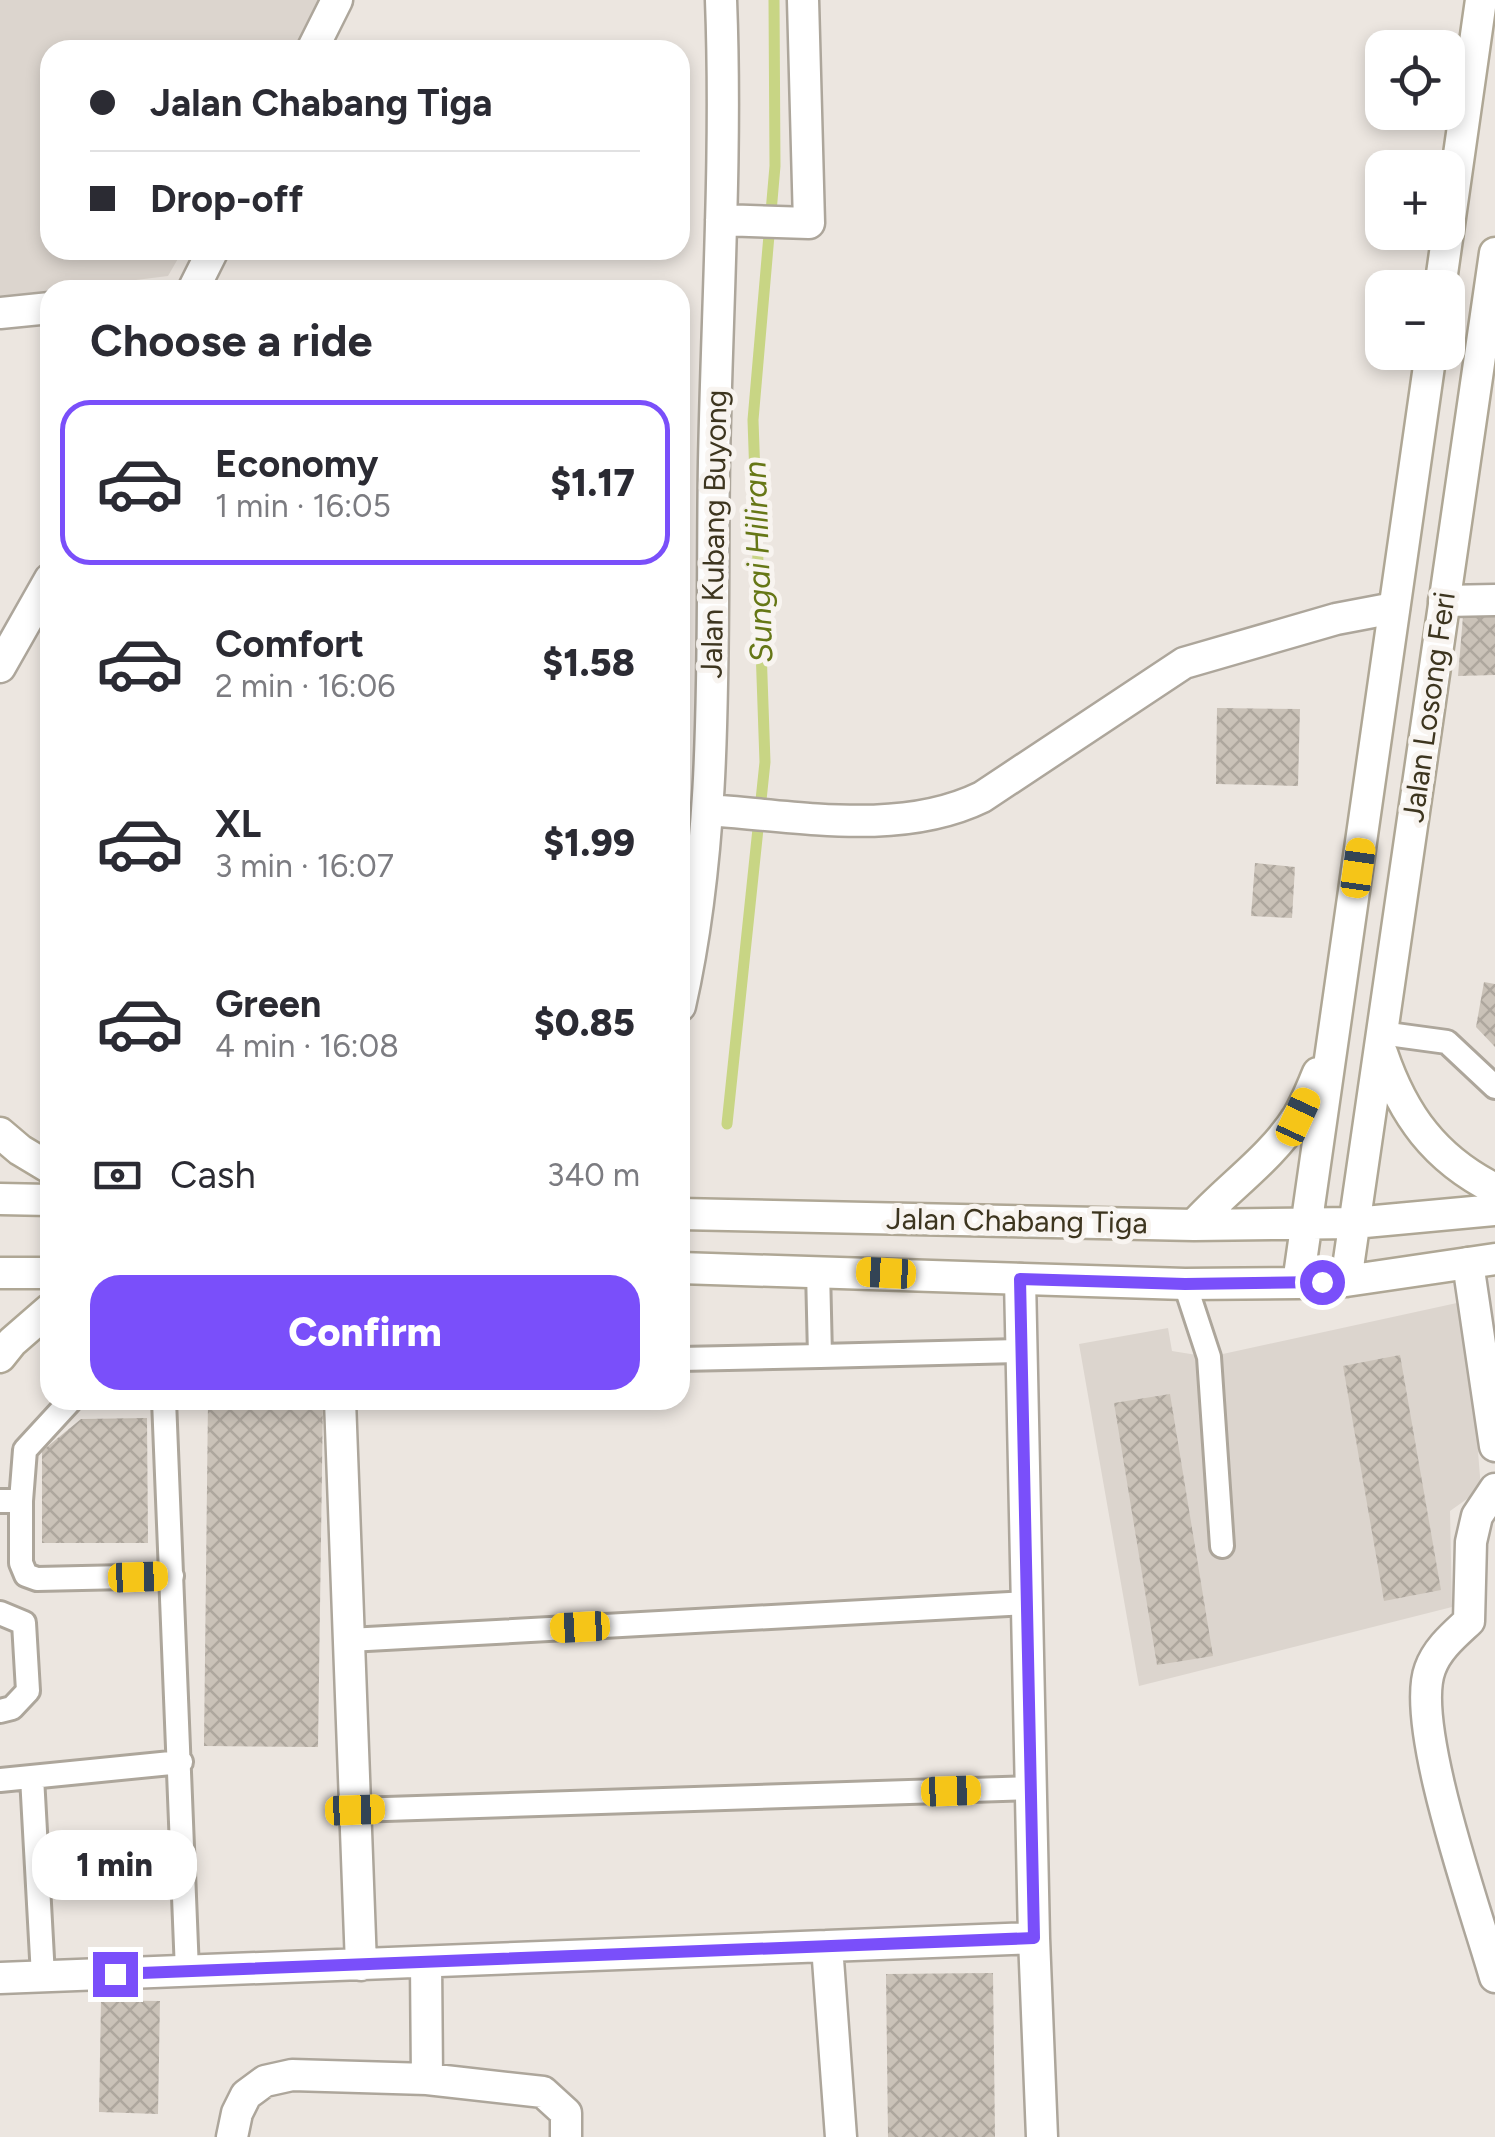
<!DOCTYPE html>
<html lang="en">
<head>
<meta charset="utf-8">
<style>
  body { margin:0; font-family:Figtree,sans-serif; background:#f7f7f7; color:#2b2b33; height:100vh; display:flex; flex-direction:column; font-size:38px; white-space:nowrap }
  * { box-sizing:border-box; margin:0 }
  p { font-size:32px; color:#7c7c81 }
  .icon { flex:none; width:55px; height:55px; fill:none; stroke:currentColor; stroke-width:2; stroke-linecap:round; stroke-linejoin:round }
  .map { position:relative; flex:1; overflow:hidden }
  .panel { position:absolute; left:40px; top:280px; width:650px; height:1130px; display:flex; flex-direction:column; background:#fff; border-radius:30px; box-shadow:0 5px 15px #0003 }
  .panel>* { flex:none }
  .hud { position:absolute; left:40px; top:40px; width:650px; height:220px; border-radius:30px; box-shadow:0 5px 15px #0003; display:grid; align-content:center; height:220px; padding:0 50px; background:#fff }
  .tools { position:absolute; left:1365px; top:30px; display:grid; gap:20px }
  .tools a { display:grid; place-items:center; width:100px; height:100px; border-radius:20px; background:#fff; box-shadow:0 5px 15px #0003; font-size:50px }
  .end { position:absolute; width:45px; height:45px; margin:-22px; border:12px solid #7a4ffa; background:#fff; box-shadow:0 0 0 5px #fff }
  .from { border-radius:50% }
  .bubble { position:absolute; height:70px; border-radius:30px; background:#fff; box-shadow:0 5px 15px #0003; font-size:32px; font-weight:800; line-height:70px; text-align:center }
  .car { position:absolute; width:30px; height:60px; margin:-30px -15px; border-radius:12px; box-shadow:0 0 8px 2px #0007; background:linear-gradient(#f5c518 24%,#345 0 40%,#f5c518 0 76%,#345 0 86%,#f5c518 0) }
  .hud b { display:flex; align-items:center; gap:35px; height:95px; font-size:38px }
  .hud b+b { border-top:2px solid #e1e1e2 }
  .hud i { width:25px; height:25px; background:#2b2b33 }
  ul { padding:0; list-style:none }
  li { display:flex; align-items:center; gap:30px; height:165px; margin:0 20px 15px; padding:0 30px; border:5px solid transparent; border-radius:30px }
  li div { flex:1 }
  li b { display:block; font-size:38px }
  li em { font-style:normal; font-weight:800 }
  li.active { border-color:#7a4ffa }
  li>.icon { width:90px; height:90px; stroke-width:1.5 }
  h2 { padding:0 50px; font-size:45px; line-height:120px }
  .pay { display:flex; align-items:center; gap:25px; height:110px; padding:0 50px; font-size:38px }
  .pay p { margin-inline-start:auto }
  .cta { display:flex; gap:20px; margin-top:auto; padding:20px 50px }
  .cta a { flex:1; height:115px; border-radius:30px; background:#7a4ffa; color:#fff; font-size:40px; font-weight:800; line-height:115px; text-align:center }
  .map>svg:first-child { display:block }
</style>
</head>
<body>
<div class="map">
<svg width="1495" height="2137" viewBox="0 0 1495 2137">
  <defs>
    <pattern id="building-cross-hatch" width="8" height="8" patternUnits="userSpaceOnUse" patternTransform="scale(2.5)"><rect width="8" height="8" fill="#cac2b8"/><path d="M0 0l8 8M0 8l8-8" fill="none" stroke="#aea79e"/></pattern>
  </defs>
  <rect width="100%" height="100%" fill="#ece6e0"/>
  <path fill="#dcd5ce" d="M 0,0 L 325,0 L 297,50 L 50,50 L 50,250 L 183,250 L 168,276 L 0,297 Z
    M 1466,1301 L 1481,1489 L 1450,1511 L 1452,1607 L 1139,1686 L 1079,1344 L 1168,1328 L 1172,1351 L 1209,1357 Z"/>
  <g fill="none" stroke-linecap="round" stroke-linejoin="round">
    <path stroke="#c8d584" stroke-width="11" d="M 727,1124 L 765,762 L 753,420 L 775,166 L 774,0"/>
  </g>
  <path fill="url(#building-cross-hatch)" d="M 1464,604 L 1495,605 L 1495,675 L 1458,676 Z
    M 1217,708 L 1300,709 L 1298,786 L 1216,784 Z
    M 1255,863 L 1295,867 L 1292,918 L 1251,916 Z
    M 1484,982 L 1495,984 L 1495,1047 L 1476,1027 Z
    M 1400,1355 L 1441,1590 L 1384,1601 L 1343,1366 Z
    M 1170,1394 L 1213,1656 L 1157,1665 L 1114,1403 Z
    M 208,1400 L 323,1400 L 318,1747 L 204,1746 Z
    M 147,1418 L 148,1543 L 42,1543 L 42,1451 L 81,1419 Z
    M 993,1973 L 995,2137 L 888,2137 L 886,1974 Z
    M 101,2000 L 160,2001 L 158,2114 L 99,2112 Z"/>
  <g fill="none" stroke-linecap="round" stroke-linejoin="round">
    <g stroke="#ada69b" stroke-width="28">
      <path id="lane" d="M 1381,1033 L 1447,1042 L 1495,1087
        M 818,1270 L 820,1356 L 1021,1351
        M 1185,1284 L 1209,1357 L 1222,1546
        M 680,1359 L 820,1356
        M 164,1400 L 187,1971
        M 0,1501 L 21,1501 L 25,1450 L 71,1400
        M 21,1501 L 21,1563 L 26,1575 L 37,1579 L 172,1576
        M 0,1613 L 24,1623 L 28,1691 L 12,1708 L 0,1711
        M 349,1640 L 1027,1603
        M 32,1777 L 43,1976
        M 0,1780 L 181,1762
        M 355,1810 L 1031,1788"/>
    </g>
    <g stroke="#ada69b" stroke-width="35">
      <path id="street" d="M 312,50 L 337,0
        M 721,220 L 809,223 L 803,0
        M 193,290 L 213,250
        M 0,313 L 50,308
        M 1444,601 L 1495,600
        M 0,667 L 50,579
        M 708,810 C 797,816 900,837 982,797 L 1184,663 L 1336,619 L 1394,608
        M 680,1006 C 720,828 711,644 714,462 C 717,308 727,154 721,0
        M 1468,1263 L 1495,1446
        M 1020,1279 L 1034,1938 L 1042,2137
        M 340,1400 L 361,1965
        M 1495,1489 L 1477,1516 L 1471,1542 L 1469,1621 C 1454,1635 1437,1649 1430,1669 C 1409,1725 1477,1913 1495,1977
        M 827,1946 L 841,2137
        M 426,1962 L 427,2079
        M 0,1978 L 1034,1938
        M 232,2137 L 237,2113 L 246,2095 L 265,2081 L 292,2075 L 427,2079 L 543,2092 L 566,2113 L 566,2137"/>
    </g>
    <g stroke="#afa795" stroke-width="35">
      <path id="secondary" d="M 1440,288 L 1481,0
        M 1382,1053 C 1403,1115 1435,1159 1495,1189
        M 0,1133 L 20,1150 L 50,1168
        M 0,1199 L 50,1200
        M 680,1214 L 1194,1225 L 1354,1223 L 1495,1210
        M 1194,1225 C 1227,1188 1271,1159 1298,1116 C 1306,1103 1312,1087 1318,1073
        M 680,1268 L 1185,1284 L 1298,1283 L 1346,1281 L 1495,1259
        M 0,1273 L 50,1273
        M 1346,1281 L 1495,253
        M 1298,1283 L 1431,352
        M 0,1357 L 12,1342 L 50,1309"/>
    </g>
    <use href="#lane" stroke="#fff" stroke-width="22"/>
    <use href="#street" stroke="#fff" stroke-width="30"/>
    <use href="#secondary" stroke="#fff" stroke-width="30"/>
  </g>
  <g fill="none" stroke-linecap="round" stroke-linejoin="round">
    <path stroke="#7a4ffa" stroke-width="12" d="M 115,1974 L 1034,1938 L 1020,1279 L 1185,1284 L 1322,1282"/>
  </g>
  <g text-anchor="middle" stroke-width="10" stroke-linejoin="round" paint-order="stroke">
    <g font-size="30" fill="#3d351f" stroke="#f8f4f0">
      <text transform="translate(714 534) rotate(-89)" y="10">Jalan Kubang Buyong</text>
      <text transform="translate(1429 707) rotate(-82)" y="10">Jalan Losong Feri</text>
      <text transform="translate(1017 1221) rotate(1)" y="10">Jalan Chabang Tiga</text>
    </g>
    <g font-size="32" font-style="italic" fill="#667716" stroke="#f8f4f0">
      <text transform="translate(758 562) rotate(-92)" y="11">Sungai Hiliran</text>
    </g>
  </g>
</svg>
<div class="tools">
<a><svg class="icon" aria-label="locate" viewBox="0 0 24 24"><circle cx="12" cy="12" r="6"/><path d="M12 2v4M12 18v4M2 12h4M18 12h4"/></svg></a>
<a>+</a>
<a>−</a>
</div>
<i class="end from" style="left:1322px;top:1282px"></i>
<i class="end" style="left:115px;top:1974px"></i>
<div class="bubble" style="left:32px;top:1830px;width:165px">1 min</div>
<i class="car" style="left:1358px;top:868px;rotate:8deg"></i>
<i class="car" style="left:1298px;top:1117px;rotate:25deg"></i>
<i class="car" style="left:886px;top:1273px;rotate:273deg"></i>
<i class="car" style="left:138px;top:1577px;rotate:88deg"></i>
<i class="car" style="left:580px;top:1627px;rotate:267deg"></i>
<i class="car" style="left:951px;top:1791px;rotate:88deg"></i>
<i class="car" style="left:355px;top:1810px;rotate:88deg"></i>
<div class="hud">
<b><i class="from"></i>Jalan Chabang Tiga</b>
<b><i></i>Drop-off</b>
</div>
<section class="panel">
<h2>Choose a ride</h2>
<ul>
<li class="active"><svg class="icon" aria-label="car" viewBox="0 0 24 24"><path d="M5 17H2v-5l4-1 3-4h7l3 4 3 1v5h-3M9 17h6M6 11h13"/><circle cx="7" cy="17" r="2"/><circle cx="17" cy="17" r="2"/></svg><div><b>Economy</b><p>1 min · 16:05</p></div><em>$1.17</em></li>
<li><svg class="icon" aria-label="car" viewBox="0 0 24 24"><path d="M5 17H2v-5l4-1 3-4h7l3 4 3 1v5h-3M9 17h6M6 11h13"/><circle cx="7" cy="17" r="2"/><circle cx="17" cy="17" r="2"/></svg><div><b>Comfort</b><p>2 min · 16:06</p></div><em>$1.58</em></li>
<li><svg class="icon" aria-label="car" viewBox="0 0 24 24"><path d="M5 17H2v-5l4-1 3-4h7l3 4 3 1v5h-3M9 17h6M6 11h13"/><circle cx="7" cy="17" r="2"/><circle cx="17" cy="17" r="2"/></svg><div><b>XL</b><p>3 min · 16:07</p></div><em>$1.99</em></li>
<li><svg class="icon" aria-label="car" viewBox="0 0 24 24"><path d="M5 17H2v-5l4-1 3-4h7l3 4 3 1v5h-3M9 17h6M6 11h13"/><circle cx="7" cy="17" r="2"/><circle cx="17" cy="17" r="2"/></svg><div><b>Green</b><p>4 min · 16:08</p></div><em>$0.85</em></li>
</ul>
<div class="pay"><svg class="icon" aria-label="cash" viewBox="0 0 24 24"><path d="M3 7h18v10H3z"/><circle cx="12" cy="12" r="2"/></svg>Cash<p>340 m</p></div>
<div class="cta"><a>Confirm</a></div>
</section>
</div>
</body>
</html>
